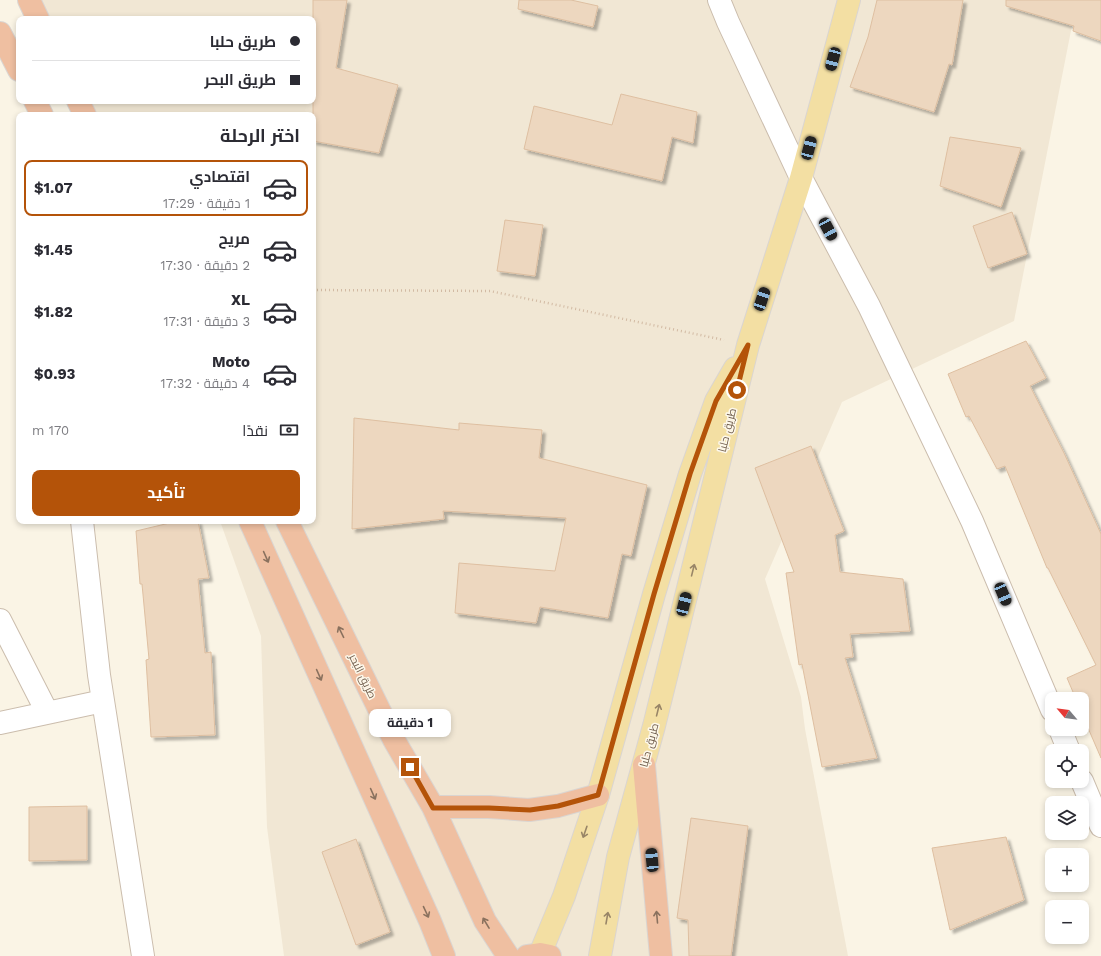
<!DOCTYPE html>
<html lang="ar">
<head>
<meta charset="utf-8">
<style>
  body { margin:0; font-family:"Work Sans",Cairo,sans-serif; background:#f7f7f7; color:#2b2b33; direction:rtl; height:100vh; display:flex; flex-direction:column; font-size:15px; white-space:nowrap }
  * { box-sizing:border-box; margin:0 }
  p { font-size:13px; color:#7c7c81 }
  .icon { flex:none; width:22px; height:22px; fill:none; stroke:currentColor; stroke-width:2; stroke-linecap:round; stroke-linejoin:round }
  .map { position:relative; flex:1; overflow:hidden; direction:ltr }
  .side { position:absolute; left:16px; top:112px; width:300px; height:412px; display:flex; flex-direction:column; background:#fff; border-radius:8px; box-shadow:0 2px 6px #0003; direction:rtl }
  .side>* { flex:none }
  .hud { position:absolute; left:16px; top:16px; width:300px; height:88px; border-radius:8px; box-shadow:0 2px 6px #0003; direction:rtl; display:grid; align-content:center; height:88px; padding:0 16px; background:#fff }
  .needle { width:26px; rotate:299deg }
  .buttons { position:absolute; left:1045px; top:692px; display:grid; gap:8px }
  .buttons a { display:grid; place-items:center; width:44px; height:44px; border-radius:8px; background:#fff; box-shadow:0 2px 6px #0003; font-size:20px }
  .end { position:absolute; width:18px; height:18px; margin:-9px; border:5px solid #b45309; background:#fff; box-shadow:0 0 0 2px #fff }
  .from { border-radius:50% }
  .bubble { position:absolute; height:28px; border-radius:8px; background:#fff; box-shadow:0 2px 6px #0003; font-size:13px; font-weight:700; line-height:28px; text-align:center; direction:rtl }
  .car { position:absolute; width:12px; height:24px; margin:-12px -6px; border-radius:5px; box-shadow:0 0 3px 1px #0007; background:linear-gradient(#222 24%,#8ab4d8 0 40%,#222 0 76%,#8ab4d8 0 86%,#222 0) }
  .hud b { display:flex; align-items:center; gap:14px; height:38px; font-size:15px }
  .hud b+b { border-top:1px solid #e1e1e2 }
  .hud i { width:10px; height:10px; background:#2b2b33 }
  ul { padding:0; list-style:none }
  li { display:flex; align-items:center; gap:12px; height:56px; margin:0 8px 6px; padding:0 8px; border:2px solid transparent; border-radius:8px }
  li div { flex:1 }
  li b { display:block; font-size:15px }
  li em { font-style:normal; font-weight:700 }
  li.selected { border-color:#b45309 }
  li>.icon { width:36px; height:36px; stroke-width:1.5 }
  h2 { padding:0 16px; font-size:18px; line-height:48px }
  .pay { display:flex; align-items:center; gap:10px; height:44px; padding:0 16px; font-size:15px }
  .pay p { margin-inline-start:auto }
  .cta { display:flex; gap:8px; margin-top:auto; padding:8px 16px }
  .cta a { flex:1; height:46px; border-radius:8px; background:#b45309; color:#fff; font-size:16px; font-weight:700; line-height:46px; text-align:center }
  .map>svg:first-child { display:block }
</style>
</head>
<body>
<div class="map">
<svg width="1101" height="956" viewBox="0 0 1101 956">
  <defs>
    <filter id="shadow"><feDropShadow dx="3.5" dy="3.5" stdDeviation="1" flood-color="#0004"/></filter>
  </defs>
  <rect width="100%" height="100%" fill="#faf4e5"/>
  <path fill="#f1e7d4" d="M 37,0 L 1077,0 L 1014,321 L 842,402 L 765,579 L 801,697 L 805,729 L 848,956 L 284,956 L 267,827 L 261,636 L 220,521 L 313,521 L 313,115 L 78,115 L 73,101 L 313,101 L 313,19 L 44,19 Z"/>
  <path fill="#edd7bf" stroke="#debfa1" filter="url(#shadow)" d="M 313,0 L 347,0 L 336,68 L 398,85 L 379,153 L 313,141 Z
    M 519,0 L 571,0 L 598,6 L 593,27 L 518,9 Z
    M 877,0 L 963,0 L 952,65 L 949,64 L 934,112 L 850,87 L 868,37 Z
    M 1006,0 L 1101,0 L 1101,41 L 1073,31 L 1074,26 L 1006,6 Z
    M 621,94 L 697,112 L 693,143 L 672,137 L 662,181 L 524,149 L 534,106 L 612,125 Z
    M 950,137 L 1021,148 L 1001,207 L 940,186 Z
    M 1012,212 L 1027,254 L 988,268 L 973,226 Z
    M 505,220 L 543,225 L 535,276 L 497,271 Z
    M 1026,341 L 1046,378 L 1030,386 L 1064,453 L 1101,534 L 1101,758 L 1082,714 L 1082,699 L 1076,699 L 1067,678 L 1096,665 L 1048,568 L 1047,568 L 1005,466 L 997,469 L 969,416 L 966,417 L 948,374 Z
    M 354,418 L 459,430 L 459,423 L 542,430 L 539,458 L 647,485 L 631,556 L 622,554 L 608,618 L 540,607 L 536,623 L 455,613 L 459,563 L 555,571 L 566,518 L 443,511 L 444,519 L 352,529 Z
    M 811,446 L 844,531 L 835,535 L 840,572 L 903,579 L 910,631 L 850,634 L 853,657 L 845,658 L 877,758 L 822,767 L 802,664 L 799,665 L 786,573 L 794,572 L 755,468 Z
    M 178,521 L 198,521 L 209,578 L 198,579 L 205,653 L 211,652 L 215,735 L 151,737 L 146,660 L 149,659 L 142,584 L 140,584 L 136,531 Z
    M 87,806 L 87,860 L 29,861 L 29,807 Z
    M 691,818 L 748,826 L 731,956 L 689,956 L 688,920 L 677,918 Z
    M 1006,837 L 1024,900 L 950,930 L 932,848 Z
    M 356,839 L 390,932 L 356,945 L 322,852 Z"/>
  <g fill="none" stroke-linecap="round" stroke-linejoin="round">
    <g stroke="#cbbdad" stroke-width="24">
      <path id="minor" d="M 719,0 L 728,22 L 801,178 L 869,306 L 972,521 L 1052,710
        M 82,521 L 99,675 L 143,956
        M 0,620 L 47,712
        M 0,723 L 103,701
        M 1060,729 L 1069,751
        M 1082,781 L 1101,826"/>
    </g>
    <g stroke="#dad5d1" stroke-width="24">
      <path id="major" d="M 540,954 L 564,896 L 598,795 L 654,594 L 690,474 L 716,401 L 735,368
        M 600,956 L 618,857 L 654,726 L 748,345 L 801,178 L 849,0"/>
    </g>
    <g stroke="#dad5d1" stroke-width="24">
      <path id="highway" d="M 29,0 L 38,19
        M 0,33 L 19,70
        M 35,101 L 42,115
        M 78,101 L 85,115
        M 250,521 L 430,921 L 444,956
        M 287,521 L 394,740 L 433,807 L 485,921 L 508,956
        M 644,765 L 661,956
        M 433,807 L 489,807 L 529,810 L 558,806 L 598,795
        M 527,956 L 540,954 L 550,956"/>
    </g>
    <path stroke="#d2baa3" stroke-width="2.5" stroke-dasharray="1 3" stroke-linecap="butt" d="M 313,290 L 490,291 L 724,340"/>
    <use href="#minor" stroke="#fff" stroke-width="22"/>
    <use href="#major" stroke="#f3dfa3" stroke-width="22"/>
    <use href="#highway" stroke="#efbfa1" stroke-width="22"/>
  </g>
  <defs><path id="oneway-shaft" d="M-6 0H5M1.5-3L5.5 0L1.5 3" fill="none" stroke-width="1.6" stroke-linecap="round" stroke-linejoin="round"/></defs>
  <g stroke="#8a715e">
    <use href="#oneway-shaft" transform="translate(266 557) rotate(66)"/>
    <use href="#oneway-shaft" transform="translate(341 632) rotate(-116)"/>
    <use href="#oneway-shaft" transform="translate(319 675) rotate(66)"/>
    <use href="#oneway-shaft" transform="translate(373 794) rotate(66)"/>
    <use href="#oneway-shaft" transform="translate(426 912) rotate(65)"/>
    <use href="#oneway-shaft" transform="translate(657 917) rotate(-95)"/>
    <use href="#oneway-shaft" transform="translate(486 923) rotate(-121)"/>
  </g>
  <g stroke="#988567">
    <use href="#oneway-shaft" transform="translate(693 570) rotate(-76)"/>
    <use href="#oneway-shaft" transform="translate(658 710) rotate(-76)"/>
    <use href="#oneway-shaft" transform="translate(585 832) rotate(109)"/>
    <use href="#oneway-shaft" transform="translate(607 918) rotate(-80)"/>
  </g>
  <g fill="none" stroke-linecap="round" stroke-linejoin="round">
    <path stroke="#b45309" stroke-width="5" d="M 410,767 L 433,808 L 489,808 L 530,810 L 558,806 L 598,795 L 654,594 L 690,474 L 716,401 L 748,345 L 737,390"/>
  </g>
  <g text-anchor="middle" stroke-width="3" stroke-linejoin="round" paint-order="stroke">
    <g font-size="11" fill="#715e4d" stroke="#fdf8eb">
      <text transform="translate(727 430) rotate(-76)" y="4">طريق حلبا</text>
      <text transform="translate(363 676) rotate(64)" y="4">طريق البحر</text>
      <text transform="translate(649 745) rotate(-75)" y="4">طريق حلبا</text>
    </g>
  </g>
</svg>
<div class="buttons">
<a><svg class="needle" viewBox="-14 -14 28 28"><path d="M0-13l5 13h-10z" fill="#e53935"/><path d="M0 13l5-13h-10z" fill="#7c7c81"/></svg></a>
<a><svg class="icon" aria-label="locate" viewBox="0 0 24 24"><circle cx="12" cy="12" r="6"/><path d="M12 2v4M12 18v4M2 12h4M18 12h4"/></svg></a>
<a><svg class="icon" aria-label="layers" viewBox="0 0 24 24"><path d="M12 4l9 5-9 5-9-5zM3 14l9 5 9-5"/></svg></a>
<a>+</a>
<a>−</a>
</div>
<i class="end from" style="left:737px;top:390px"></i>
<i class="end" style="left:410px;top:767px"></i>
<div class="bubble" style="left:369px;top:709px;width:82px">1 دقيقة</div>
<i class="car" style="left:833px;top:59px;rotate:195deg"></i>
<i class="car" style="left:809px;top:148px;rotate:15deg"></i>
<i class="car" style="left:828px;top:229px;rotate:152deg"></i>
<i class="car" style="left:762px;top:299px;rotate:18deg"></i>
<i class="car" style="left:1003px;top:594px;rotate:157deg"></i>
<i class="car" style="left:684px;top:604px;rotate:14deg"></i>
<i class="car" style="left:652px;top:860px;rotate:355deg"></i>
<div class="hud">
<b><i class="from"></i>طريق حلبا</b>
<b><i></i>طريق البحر</b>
</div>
<section class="side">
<h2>اختر الرحلة</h2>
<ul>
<li class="selected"><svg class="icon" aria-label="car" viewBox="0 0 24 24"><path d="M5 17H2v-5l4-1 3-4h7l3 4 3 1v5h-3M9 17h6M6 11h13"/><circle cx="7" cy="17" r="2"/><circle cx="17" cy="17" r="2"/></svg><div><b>اقتصادي</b><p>1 دقيقة · 17:29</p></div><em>$1.07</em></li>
<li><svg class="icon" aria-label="car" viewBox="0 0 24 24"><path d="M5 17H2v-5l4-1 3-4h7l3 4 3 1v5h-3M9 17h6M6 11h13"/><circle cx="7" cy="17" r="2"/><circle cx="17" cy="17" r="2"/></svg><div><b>مريح</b><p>2 دقيقة · 17:30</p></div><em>$1.45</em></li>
<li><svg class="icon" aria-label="car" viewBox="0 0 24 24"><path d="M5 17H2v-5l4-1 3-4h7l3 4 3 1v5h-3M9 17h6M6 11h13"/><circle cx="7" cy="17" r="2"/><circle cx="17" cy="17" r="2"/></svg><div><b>XL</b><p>3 دقيقة · 17:31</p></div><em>$1.82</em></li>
<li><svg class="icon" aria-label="car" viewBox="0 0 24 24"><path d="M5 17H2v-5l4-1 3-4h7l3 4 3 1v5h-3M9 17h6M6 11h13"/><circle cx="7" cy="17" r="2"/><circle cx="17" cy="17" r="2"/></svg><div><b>Moto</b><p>4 دقيقة · 17:32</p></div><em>$0.93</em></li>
</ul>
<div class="pay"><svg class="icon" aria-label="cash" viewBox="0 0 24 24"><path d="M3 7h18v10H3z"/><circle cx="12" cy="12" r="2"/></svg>نقدًا<p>170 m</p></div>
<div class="cta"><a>تأكيد</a></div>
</section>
</div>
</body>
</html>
